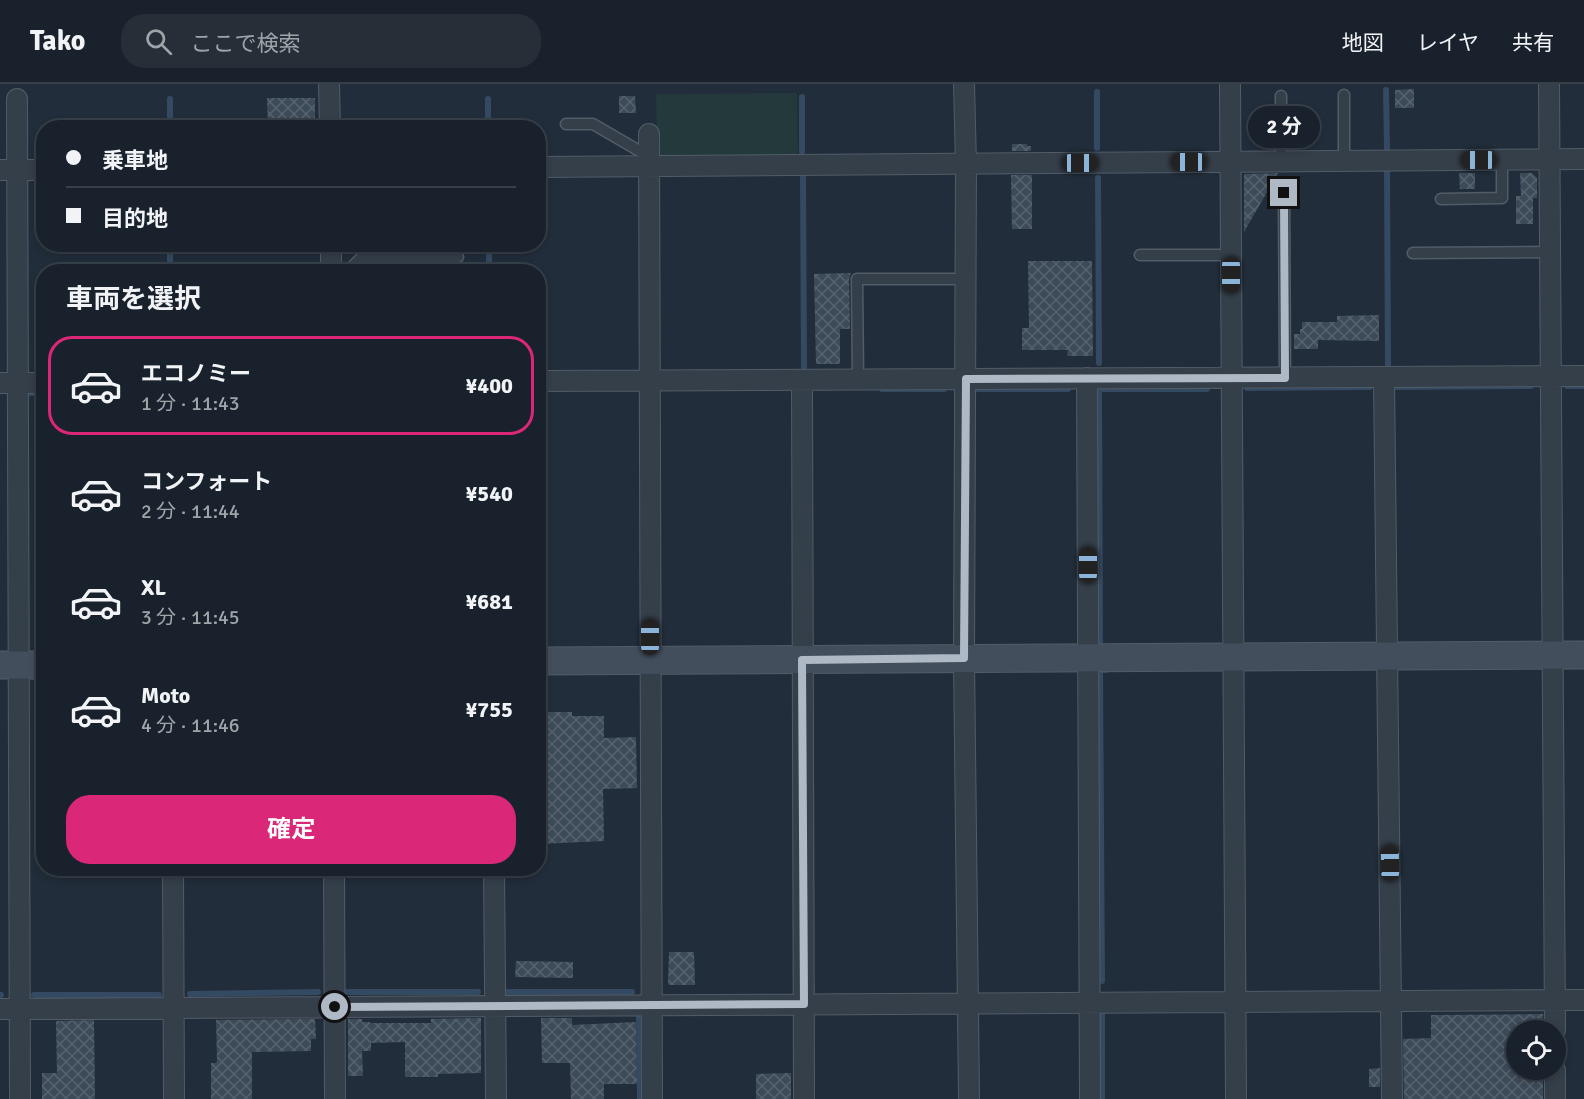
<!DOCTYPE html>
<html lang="ja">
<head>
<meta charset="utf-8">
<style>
  body { margin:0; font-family:Signika,"Noto Sans JP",sans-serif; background:#262f38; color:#f1f3f6; height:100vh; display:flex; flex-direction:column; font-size:22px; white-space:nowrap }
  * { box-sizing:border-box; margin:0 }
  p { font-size:20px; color:#9fa4a9 }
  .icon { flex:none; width:33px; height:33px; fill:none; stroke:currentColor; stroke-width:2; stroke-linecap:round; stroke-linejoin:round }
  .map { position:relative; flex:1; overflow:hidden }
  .details { position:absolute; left:36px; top:180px; width:510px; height:612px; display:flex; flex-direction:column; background:#19222c; border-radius:24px; box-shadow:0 3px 9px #0003,0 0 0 2px #373f48 }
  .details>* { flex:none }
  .guide { position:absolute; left:36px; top:36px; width:510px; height:132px; border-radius:24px; box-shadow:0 3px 9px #0003,0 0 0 2px #373f48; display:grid; align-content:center; height:132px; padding:0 30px; background:#19222c }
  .controls { position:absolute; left:1506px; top:936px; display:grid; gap:12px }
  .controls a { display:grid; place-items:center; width:60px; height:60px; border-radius:50%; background:#19222c; box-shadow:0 3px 9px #0003,0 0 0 2px #373f48; font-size:30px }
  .end { position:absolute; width:27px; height:27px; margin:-14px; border:8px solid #afb9c6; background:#111; box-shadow:0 0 0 3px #111 }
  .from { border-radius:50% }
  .bubble { position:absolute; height:42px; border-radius:21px; background:#19222c; box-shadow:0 3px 9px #0003,0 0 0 2px #373f48; font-size:20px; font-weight:700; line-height:42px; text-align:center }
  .car { position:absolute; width:18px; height:36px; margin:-18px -9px; border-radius:8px; box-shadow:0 0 4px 2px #0007; background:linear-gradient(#222 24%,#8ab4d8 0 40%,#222 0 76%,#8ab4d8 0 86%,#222 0) }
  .guide b { display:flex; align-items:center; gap:21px; height:57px; font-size:22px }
  .guide b+b { border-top:2px solid #373f48 }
  .guide i { width:15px; height:15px; background:#f1f3f6 }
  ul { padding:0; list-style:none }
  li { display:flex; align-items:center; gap:18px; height:99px; margin:0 12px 9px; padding:0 18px; border:3px solid transparent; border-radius:24px }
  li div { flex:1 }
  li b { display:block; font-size:22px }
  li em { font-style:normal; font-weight:700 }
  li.on { border-color:#db2777 }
  li>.icon { width:54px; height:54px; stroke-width:1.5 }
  h2 { padding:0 30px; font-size:27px; line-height:72px }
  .button { display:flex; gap:12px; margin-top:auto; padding:12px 30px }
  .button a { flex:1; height:69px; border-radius:24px; background:#db2777; color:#fff; font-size:24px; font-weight:700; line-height:69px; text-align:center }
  header { display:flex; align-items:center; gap:36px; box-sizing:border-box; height:84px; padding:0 30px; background:#19222c; border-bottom:2px solid #373f48 }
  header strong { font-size:28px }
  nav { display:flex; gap:33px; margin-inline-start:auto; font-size:21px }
  .search { width:420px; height:54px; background:#262f38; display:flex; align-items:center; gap:15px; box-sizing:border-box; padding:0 21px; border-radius:24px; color:#9fa4a9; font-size:22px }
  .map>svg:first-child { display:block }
</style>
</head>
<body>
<header>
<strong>Tako</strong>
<div class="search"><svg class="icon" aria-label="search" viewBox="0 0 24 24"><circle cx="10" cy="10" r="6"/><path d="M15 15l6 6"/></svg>ここで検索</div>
<nav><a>地図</a><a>レイヤ</a><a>共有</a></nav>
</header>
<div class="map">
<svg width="1584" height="1015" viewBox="0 0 1584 1015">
  <defs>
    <pattern id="building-cross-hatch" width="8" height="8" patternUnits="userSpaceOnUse" patternTransform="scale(1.5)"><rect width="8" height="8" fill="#3d4b59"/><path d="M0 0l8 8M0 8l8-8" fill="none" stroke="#56636f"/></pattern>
  </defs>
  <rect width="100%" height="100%" fill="#212d3a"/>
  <path fill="#23393b" d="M 797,9 L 798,73 L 662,74 L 657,70 L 656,10 Z"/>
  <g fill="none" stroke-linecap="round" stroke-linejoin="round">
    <path stroke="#344962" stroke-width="6" d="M 1386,6 L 1387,65
      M 1097,8 L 1097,64
      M 802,13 L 802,68
      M 170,15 L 170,44
      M 488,15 L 488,44
      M 1387,87 L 1388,281
      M 803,91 L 804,283
      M 1098,94 L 1099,279
      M 170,160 L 170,188
      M 489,160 L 489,188
      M 1567,302 L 1584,302
      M 1397,303 L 1531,302
      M 1247,304 L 1370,303
      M 882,305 L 944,305
      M 977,305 L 1068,305
      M 1099,305 L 1207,305
      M 28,309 L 44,309
      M 1099,309 L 1100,560
      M 1102,897 L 1100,586 L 1106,586
      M 347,908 L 478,908
      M 507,908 L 632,908
      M 190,910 L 318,908
      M 0,911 L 1,911
      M 34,911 L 159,911
      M 639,930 L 640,1015
      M 1102,931 L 1102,1015"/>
  </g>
  <path fill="url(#building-cross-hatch)" d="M 1414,5 L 1414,24 L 1395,24 L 1395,6 Z
    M 619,12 L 635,12 L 636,29 L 619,29 Z
    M 267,14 L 315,14 L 315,43 L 268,43 Z
    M 1012,60 L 1027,60 L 1027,62 L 1031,62 L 1031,67 L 1012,67 Z
    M 1278,89 L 1244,148 L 1244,90 Z
    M 1459,89 L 1475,89 L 1475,105 L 1460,105 Z
    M 1520,89 L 1532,89 L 1537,94 L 1537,114 L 1533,114 L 1533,140 L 1516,140 L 1516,112 L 1521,112 Z
    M 1011,91 L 1032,91 L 1032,145 L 1012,145 Z
    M 1028,177 L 1092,177 L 1093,272 L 1067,272 L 1068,266 L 1022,266 L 1022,244 L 1029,244 Z
    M 851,189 L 849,195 L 850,245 L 840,245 L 840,280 L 816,280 L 814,190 Z
    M 1379,231 L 1379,257 L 1318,256 L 1318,265 L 1294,265 L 1294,250 L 1300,250 L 1300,245 L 1302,245 L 1302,238 L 1337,238 L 1337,232 Z
    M 538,628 L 572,628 L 572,632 L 604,632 L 604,654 L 636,653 L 637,704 L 603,705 L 604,757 L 538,760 Z
    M 669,868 L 694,868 L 695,901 L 669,901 L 668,899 Z
    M 516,877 L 573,878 L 573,894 L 515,893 Z
    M 1543,930 L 1543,946 L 1516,946 L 1516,986 L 1543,986 L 1543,1015 L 1404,1015 L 1403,955 L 1431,954 L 1431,931 Z
    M 481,934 L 481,989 L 438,990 L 438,993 L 405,993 L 405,958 L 371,959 L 371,967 L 362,967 L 363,992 L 348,992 L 348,935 L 362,935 L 362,938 L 370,938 L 370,939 L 431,939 L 431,935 Z
    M 541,934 L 572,934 L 572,941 L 636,938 L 637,1000 L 604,1000 L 604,1015 L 571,1015 L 570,979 L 542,979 Z
    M 315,935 L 316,955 L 311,955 L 311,967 L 252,968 L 252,1015 L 211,1015 L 211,979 L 216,979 L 217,977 L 216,936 Z
    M 94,936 L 95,1015 L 42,1015 L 42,989 L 57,989 L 56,937 Z
    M 1380,984 L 1380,1003 L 1369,1003 L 1369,985 Z
    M 791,989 L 791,1015 L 756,1015 L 756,990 Z"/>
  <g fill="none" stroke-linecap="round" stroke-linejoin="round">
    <g stroke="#525c68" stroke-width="13">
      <path id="lane" d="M 1344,11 L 1344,77
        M 1281,12 L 1281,77
        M 566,40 L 593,40 L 648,72
        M 1284,109 L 1285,293
        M 1441,115 L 1502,114 L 1502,76
        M 1413,169 L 1550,168
        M 1140,171 L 1231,171
        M 347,188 L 361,174 L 458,173
        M 858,295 L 857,195 L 966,195"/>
    </g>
    <g stroke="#525c68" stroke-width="22">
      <path id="street" d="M 329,0 L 330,44
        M 964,0 L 966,80 L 964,575 L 969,1015
        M 1230,0 L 1236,1015
        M 1549,0 L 1555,946
        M 17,15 L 20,1015
        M 649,50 L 652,1015
        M 538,83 L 1584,75
        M 0,86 L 44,86
        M 331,160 L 331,188
        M 1384,293 L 1392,1015
        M 1087,294 L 1090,1015
        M 802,296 L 804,1015
        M 538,297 L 1584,292
        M 0,299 L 44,299
        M 173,784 L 174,1015
        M 334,784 L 335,1015
        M 494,784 L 496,1015
        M 0,925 L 1584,916
        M 1555,986 L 1555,1015"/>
    </g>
    <g stroke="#525c68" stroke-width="29">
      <path id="secondary" d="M 538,577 L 1584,571
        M 0,581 L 44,581"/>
    </g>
    <use href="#lane" stroke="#353f4a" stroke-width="10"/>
    <use href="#street" stroke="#353f4a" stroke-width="20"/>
    <use href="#secondary" stroke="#434e5d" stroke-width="27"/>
  </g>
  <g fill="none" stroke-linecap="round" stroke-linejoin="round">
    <path stroke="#afb9c6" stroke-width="8" d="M 335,923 L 804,920 L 802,576 L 964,574 L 966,295 L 1285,294 L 1284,109"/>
  </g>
</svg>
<div class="controls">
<a><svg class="icon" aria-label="locate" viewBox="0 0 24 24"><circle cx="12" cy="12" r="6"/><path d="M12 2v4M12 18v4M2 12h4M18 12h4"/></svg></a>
</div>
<i class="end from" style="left:335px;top:923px"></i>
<i class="end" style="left:1284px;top:109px"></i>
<div class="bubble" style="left:1248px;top:22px;width:72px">2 分</div>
<i class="car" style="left:1479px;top:76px;rotate:270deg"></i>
<i class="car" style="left:1189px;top:78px;rotate:270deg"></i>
<i class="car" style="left:1080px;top:79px;rotate:90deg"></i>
<i class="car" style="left:1231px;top:191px;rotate:180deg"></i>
<i class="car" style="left:1088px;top:481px;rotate:0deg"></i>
<i class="car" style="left:650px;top:553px;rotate:0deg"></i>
<i class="car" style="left:1390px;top:779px;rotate:359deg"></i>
<div class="guide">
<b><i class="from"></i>乗車地</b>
<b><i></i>目的地</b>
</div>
<section class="details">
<h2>車両を選択</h2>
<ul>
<li class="on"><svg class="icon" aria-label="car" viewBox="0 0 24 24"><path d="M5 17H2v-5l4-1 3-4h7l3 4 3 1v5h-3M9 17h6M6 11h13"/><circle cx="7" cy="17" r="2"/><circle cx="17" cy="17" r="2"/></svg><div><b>エコノミー</b><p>1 分 · 11:43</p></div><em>¥400</em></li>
<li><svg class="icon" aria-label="car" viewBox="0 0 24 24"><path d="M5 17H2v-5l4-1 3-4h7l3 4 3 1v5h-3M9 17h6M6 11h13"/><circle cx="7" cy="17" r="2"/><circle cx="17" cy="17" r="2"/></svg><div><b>コンフォート</b><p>2 分 · 11:44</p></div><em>¥540</em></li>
<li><svg class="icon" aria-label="car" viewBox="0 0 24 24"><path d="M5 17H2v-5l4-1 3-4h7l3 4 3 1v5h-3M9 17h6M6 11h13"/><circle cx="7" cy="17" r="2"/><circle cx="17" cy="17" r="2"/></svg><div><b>XL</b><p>3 分 · 11:45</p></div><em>¥681</em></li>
<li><svg class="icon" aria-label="car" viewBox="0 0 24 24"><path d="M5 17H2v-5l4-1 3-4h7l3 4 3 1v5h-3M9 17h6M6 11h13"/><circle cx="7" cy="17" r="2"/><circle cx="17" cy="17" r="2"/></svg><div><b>Moto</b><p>4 分 · 11:46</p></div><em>¥755</em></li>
</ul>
<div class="button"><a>確定</a></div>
</section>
</div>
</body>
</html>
